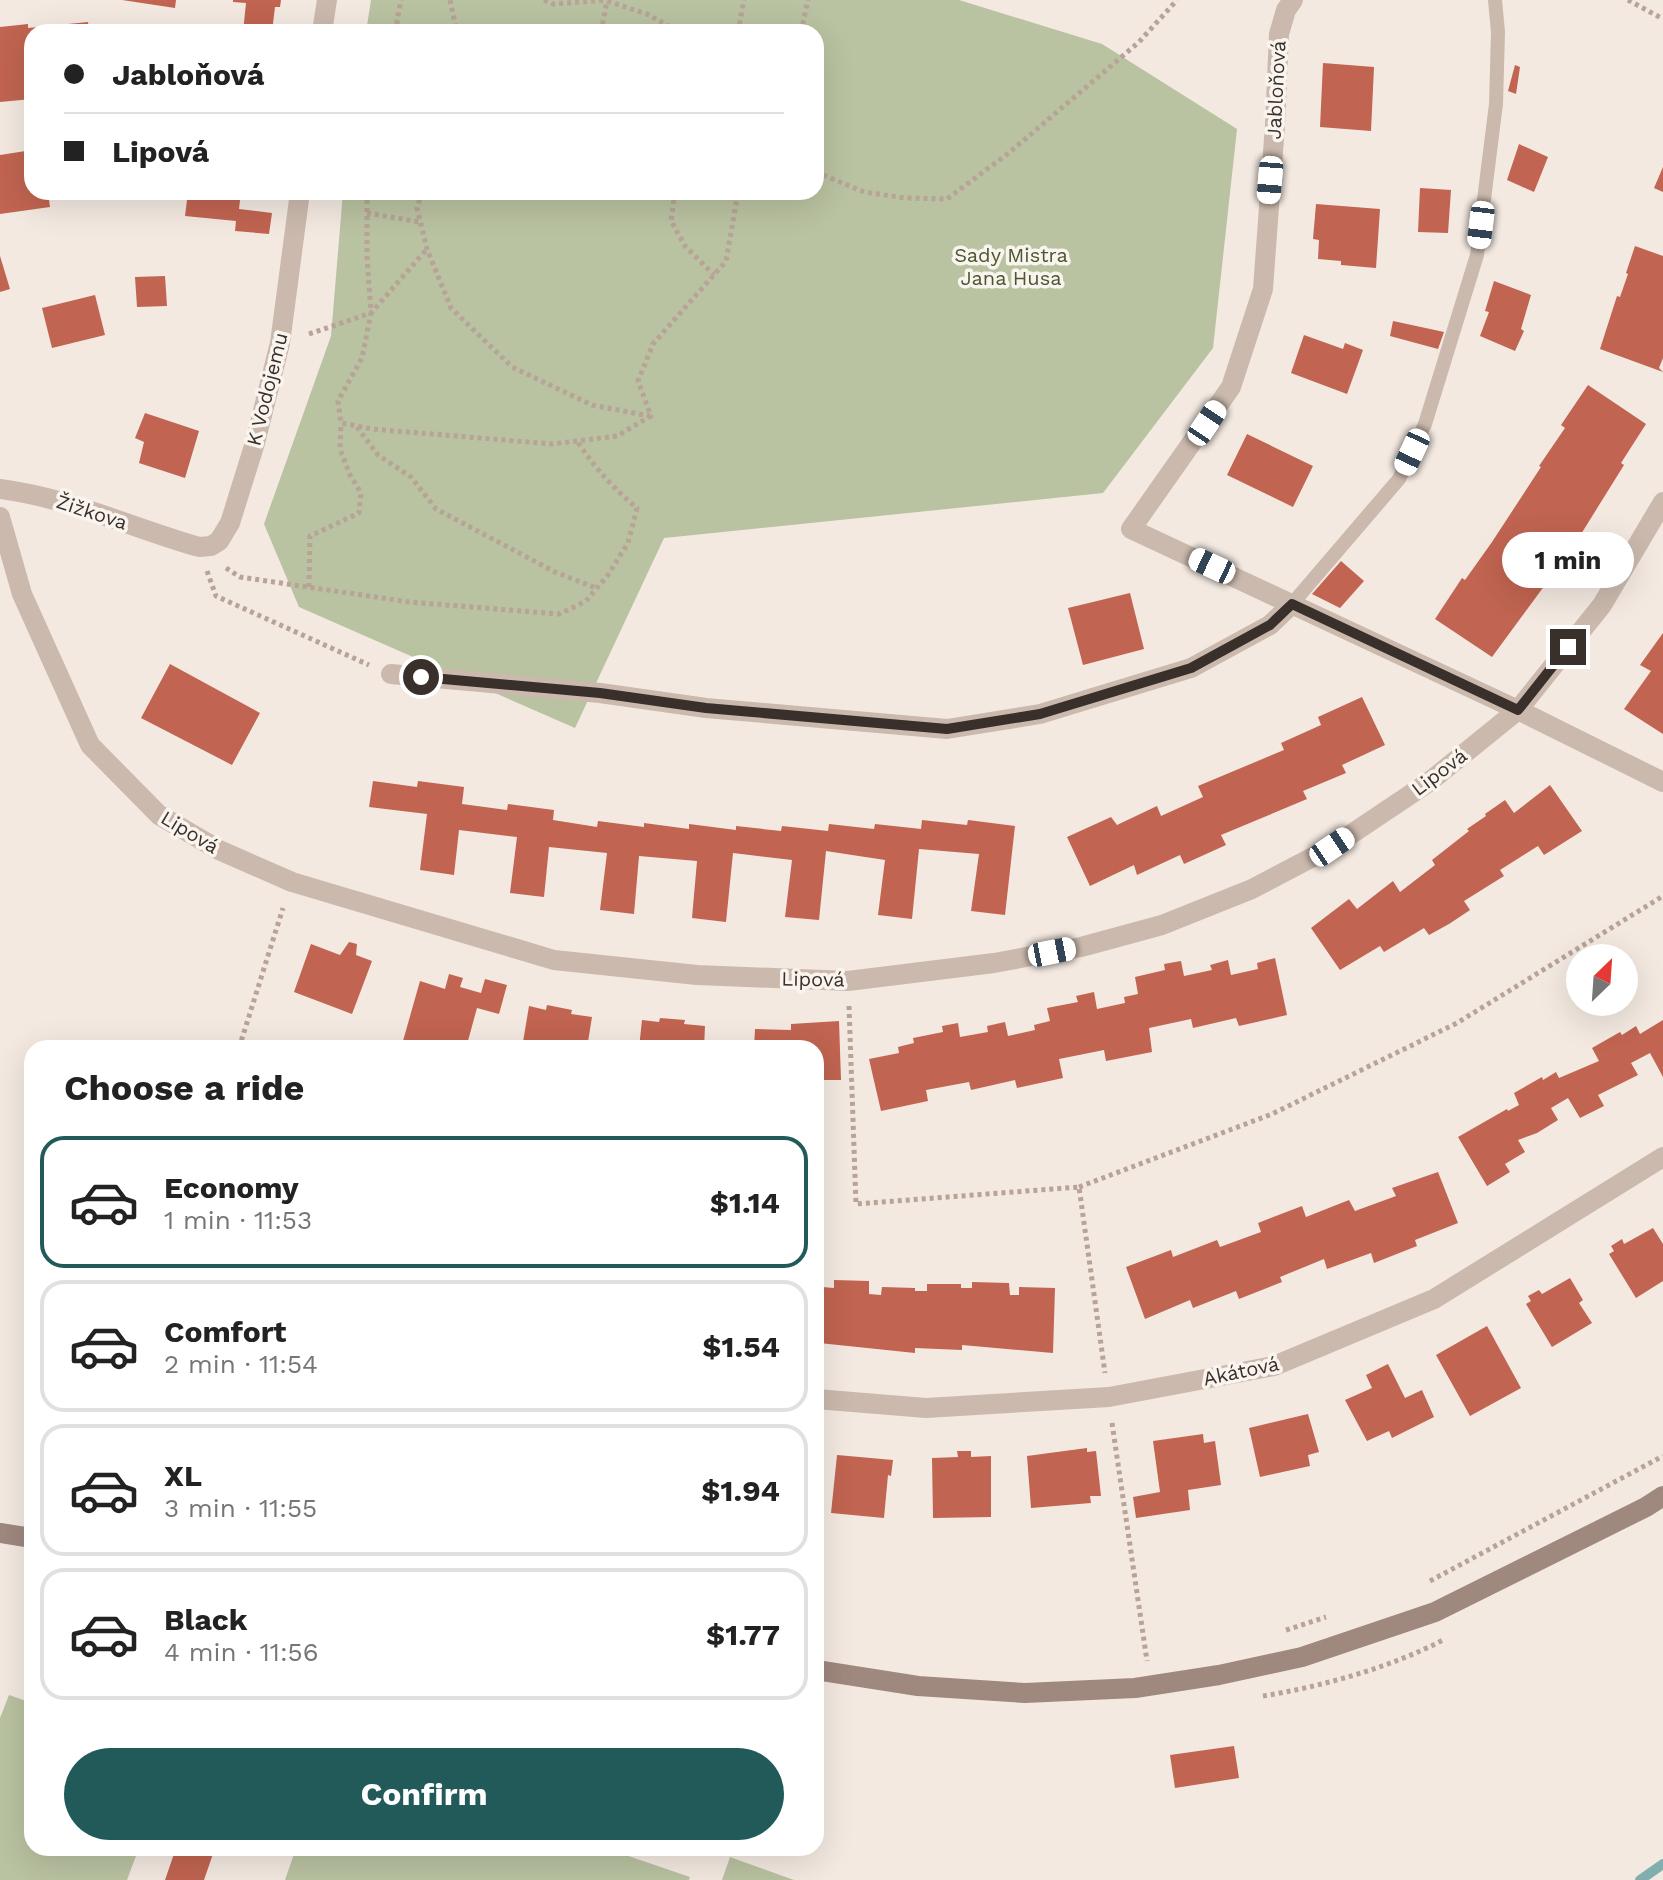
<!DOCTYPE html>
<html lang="en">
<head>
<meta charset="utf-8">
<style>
  body { margin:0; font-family:"Work Sans",sans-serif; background:#f2f2f2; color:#222; height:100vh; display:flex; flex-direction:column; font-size:30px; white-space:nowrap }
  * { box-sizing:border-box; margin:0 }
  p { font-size:26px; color:#767676 }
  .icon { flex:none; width:44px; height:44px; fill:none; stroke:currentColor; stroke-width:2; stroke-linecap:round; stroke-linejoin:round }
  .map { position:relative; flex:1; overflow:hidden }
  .drawer { position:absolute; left:24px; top:1040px; width:800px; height:816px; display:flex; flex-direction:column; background:#fff; border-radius:24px; box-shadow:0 8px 32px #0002 }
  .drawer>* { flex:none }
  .hud { position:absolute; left:24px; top:24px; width:800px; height:176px; border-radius:24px; box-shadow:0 8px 32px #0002; display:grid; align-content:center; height:176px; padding:0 40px; background:#fff }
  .needle { width:52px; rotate:25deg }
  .fabs { position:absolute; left:1566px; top:944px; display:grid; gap:16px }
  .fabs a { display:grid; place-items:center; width:72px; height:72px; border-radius:50%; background:#fff; box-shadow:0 8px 32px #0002; font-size:40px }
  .end { position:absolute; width:36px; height:36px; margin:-18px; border:10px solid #392f2b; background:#fff; box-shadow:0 0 0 4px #fff }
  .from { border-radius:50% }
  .bubble { position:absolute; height:56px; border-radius:28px; background:#fff; box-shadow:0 8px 32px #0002; font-size:26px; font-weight:700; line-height:56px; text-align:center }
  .car { position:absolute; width:24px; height:48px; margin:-24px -12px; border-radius:10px; box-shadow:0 0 6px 2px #0007; background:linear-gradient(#fff 24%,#345 0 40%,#fff 0 76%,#345 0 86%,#fff 0) }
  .hud b { display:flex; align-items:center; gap:28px; height:76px; font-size:30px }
  .hud b+b { border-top:2px solid #e0e0e0 }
  .hud i { width:20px; height:20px; background:#222 }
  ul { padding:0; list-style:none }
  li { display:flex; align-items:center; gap:24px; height:132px; margin:0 16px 12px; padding:0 24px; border:4px solid #e0e0e0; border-radius:24px }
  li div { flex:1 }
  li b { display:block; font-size:30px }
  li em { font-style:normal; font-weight:700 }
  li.selected { border-color:#225a5a }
  li>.icon { width:72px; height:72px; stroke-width:1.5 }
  h2 { padding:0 40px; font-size:36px; line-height:96px }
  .action { display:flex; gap:16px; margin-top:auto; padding:16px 40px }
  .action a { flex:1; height:92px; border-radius:48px; background:#225a5a; color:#fff; font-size:32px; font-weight:700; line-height:92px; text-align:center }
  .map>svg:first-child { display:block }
</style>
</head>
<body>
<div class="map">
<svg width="1663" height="1880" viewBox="0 0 1663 1880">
  <rect width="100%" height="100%" fill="#f3e9e1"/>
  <path fill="#b9c2a1" d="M 371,0 L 959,0 L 1102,44 L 1237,129 L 1213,348 L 1103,493 L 664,538 L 575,728 L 299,607 L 264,524 L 331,336 L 343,192 L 816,192 L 816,32 L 366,32 Z
    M 9,1695 L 32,1703 L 32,1848 L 139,1848 L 127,1880 L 0,1880 L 0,1718 Z
    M 296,1848 L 490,1848 L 499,1851 L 500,1848 L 605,1848 L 690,1877 L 689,1880 L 285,1880 Z
    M 730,1857 L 794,1880 L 722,1880 Z"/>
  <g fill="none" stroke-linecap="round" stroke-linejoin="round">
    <path stroke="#81afae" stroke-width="10" d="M 1640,1880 L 1663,1864"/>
  </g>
  <path fill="#c16451" d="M 122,0 L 176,0 L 175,8 Z
    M 233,0 L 281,0 L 280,7 L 275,7 L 272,32 L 243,32 L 246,3 L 233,2 Z
    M 88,22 L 89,32 L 32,32 L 32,99 L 0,102 L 0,27 L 28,24 L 28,28 Z
    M 1323,63 L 1374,67 L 1371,131 L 1320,127 Z
    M 1515,65 L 1520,67 L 1516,94 L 1508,91 Z
    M 1519,144 L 1548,157 L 1534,192 L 1507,180 Z
    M 32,150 L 32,192 L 48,192 L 50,207 L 0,214 L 0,155 Z
    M 1663,167 L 1663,192 L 1654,188 Z
    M 1420,188 L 1451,190 L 1448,233 L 1418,232 Z
    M 188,192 L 241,192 L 239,209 L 272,213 L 269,234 L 235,231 L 236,221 L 185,216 Z
    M 1316,204 L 1380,209 L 1376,268 L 1341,265 L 1341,261 L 1318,259 L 1319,240 L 1313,239 Z
    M 1635,246 L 1663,256 L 1663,358 L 1659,368 L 1663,372 L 1600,349 L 1617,296 L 1620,297 L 1628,274 L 1626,273 Z
    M 0,256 L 10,289 L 0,292 Z
    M 165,276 L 167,306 L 137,307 L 135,277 Z
    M 1494,281 L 1531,295 L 1521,329 L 1524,331 L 1515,351 L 1480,336 L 1489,312 L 1485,311 Z
    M 95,295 L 105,335 L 52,348 L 42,308 Z
    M 1393,321 L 1444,332 L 1438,349 L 1390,336 Z
    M 1304,335 L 1343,349 L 1345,343 L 1363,350 L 1347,394 L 1291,373 Z
    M 1588,385 L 1646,424 L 1621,463 L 1624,465 L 1573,547 L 1492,657 L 1435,619 L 1462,578 L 1465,580 L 1492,542 L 1541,467 L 1539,466 L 1565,428 L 1561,425 Z
    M 145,413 L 199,431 L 185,478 L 139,463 L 144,442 L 135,438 Z
    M 1247,434 L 1313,466 L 1293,507 L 1227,475 Z
    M 1341,561 L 1364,581 L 1340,608 L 1312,594 Z
    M 1130,593 L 1144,649 L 1083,665 L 1068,608 Z
    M 1663,633 L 1663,734 L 1624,709 L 1651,671 L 1640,665 Z
    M 170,664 L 260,713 L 232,765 L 141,718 Z
    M 1362,697 L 1385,745 L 1342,765 L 1346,773 L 1303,791 L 1307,799 L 1221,835 L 1226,845 L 1184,864 L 1180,855 L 1137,875 L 1134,865 L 1090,886 L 1067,837 L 1111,817 L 1117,825 L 1157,806 L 1161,816 L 1203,797 L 1198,786 L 1284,750 L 1281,743 L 1321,725 L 1318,717 Z
    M 373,781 L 417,787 L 418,781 L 464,787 L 462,804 L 507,810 L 508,804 L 554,810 L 553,820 L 597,827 L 598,821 L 644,827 L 644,823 L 689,829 L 689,824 L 736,830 L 736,826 L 781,831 L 782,826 L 828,831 L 829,824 L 874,829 L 875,824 L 921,829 L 922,820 L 967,825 L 968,820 L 1015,826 L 1005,915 L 971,911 L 979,854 L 919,849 L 912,919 L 878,915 L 885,860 L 826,851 L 819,920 L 785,917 L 792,860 L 733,853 L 726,922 L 692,918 L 697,861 L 639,856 L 634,914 L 600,910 L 607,853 L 549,847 L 544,897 L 510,893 L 517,837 L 459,830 L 454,875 L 420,870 L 427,814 L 369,807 Z
    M 1550,785 L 1582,831 L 1544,855 L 1538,846 L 1500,870 L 1504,876 L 1464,901 L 1470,910 L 1449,924 L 1429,935 L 1424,928 L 1384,952 L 1380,946 L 1340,970 L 1311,928 L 1349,899 L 1357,909 L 1393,881 L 1400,892 L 1435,865 L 1432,860 L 1469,831 L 1467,829 L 1486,816 L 1485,814 L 1505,800 L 1514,813 Z
    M 349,942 L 357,944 L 356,955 L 372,961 L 352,1014 L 294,992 L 311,944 L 340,955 Z
    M 1275,958 L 1287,1015 L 1239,1026 L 1236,1018 L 1193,1028 L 1191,1019 L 1149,1028 L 1152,1052 L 1106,1061 L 1104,1050 L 1059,1059 L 1063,1078 L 1017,1088 L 1015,1080 L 971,1090 L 969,1082 L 926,1090 L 928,1101 L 881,1111 L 869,1059 L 899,1053 L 898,1047 L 914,1043 L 913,1038 L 943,1032 L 942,1026 L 958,1023 L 960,1037 L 988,1032 L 987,1026 L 1005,1022 L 1008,1036 L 1035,1030 L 1034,1025 L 1050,1021 L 1047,1008 L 1078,1002 L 1076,996 L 1094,992 L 1097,1009 L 1125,1003 L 1124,997 L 1138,994 L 1135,977 L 1165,970 L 1164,964 L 1181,961 L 1184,976 L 1212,970 L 1210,965 L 1228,960 L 1231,975 L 1258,969 L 1257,963 Z
    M 449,974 L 463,978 L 460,987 L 481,993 L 485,979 L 507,985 L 499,1014 L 477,1008 L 466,1048 L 401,1048 L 420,981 L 445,989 Z
    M 547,1005 L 572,1010 L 571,1014 L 592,1017 L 587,1048 L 522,1048 L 529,1006 L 546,1010 Z
    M 660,1018 L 685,1020 L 684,1024 L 705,1026 L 704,1048 L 639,1048 L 642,1020 L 659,1022 Z
    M 1663,1020 L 1663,1077 L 1650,1053 L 1631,1063 L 1638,1075 L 1598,1095 L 1604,1106 L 1580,1118 L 1568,1098 L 1551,1108 L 1558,1120 L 1537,1133 L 1518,1140 L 1525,1152 L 1505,1164 L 1510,1172 L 1487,1186 L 1458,1137 L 1507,1109 L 1508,1111 L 1519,1105 L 1514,1093 L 1542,1077 L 1543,1080 L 1556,1072 L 1559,1078 L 1599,1061 L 1592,1048 L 1620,1032 L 1622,1035 L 1636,1026 L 1640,1034 Z
    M 839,1021 L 841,1080 L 816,1080 L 816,1048 L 754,1048 L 755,1029 L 791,1030 L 791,1024 Z
    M 1438,1172 L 1458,1223 L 1415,1240 L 1417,1246 L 1374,1263 L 1371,1253 L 1327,1269 L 1324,1259 L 1280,1277 L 1282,1282 L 1239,1299 L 1236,1291 L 1193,1308 L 1190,1300 L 1145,1319 L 1126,1267 L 1171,1250 L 1173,1257 L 1217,1240 L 1220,1247 L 1261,1232 L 1258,1223 L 1302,1206 L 1306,1217 L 1349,1200 L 1355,1211 L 1396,1196 L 1392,1188 Z
    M 1653,1228 L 1663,1244 L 1663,1281 L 1636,1298 L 1609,1254 L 1614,1251 L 1611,1246 L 1622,1239 L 1624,1244 Z
    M 1570,1278 L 1583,1300 L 1579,1303 L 1592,1323 L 1552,1347 L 1526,1304 L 1531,1301 L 1528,1296 L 1539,1290 L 1542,1294 Z
    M 834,1280 L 869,1281 L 869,1294 L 881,1295 L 882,1287 L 915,1288 L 915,1291 L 927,1291 L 927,1284 L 961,1284 L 961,1288 L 972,1288 L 972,1282 L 1009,1283 L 1010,1295 L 1019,1295 L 1019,1287 L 1055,1288 L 1053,1353 L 962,1345 L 962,1350 L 915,1348 L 915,1353 L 819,1343 L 819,1339 L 816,1339 L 816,1282 L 823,1282 L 822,1287 L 834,1288 Z
    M 1487,1326 L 1521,1388 L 1470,1416 L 1436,1355 Z
    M 1388,1364 L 1405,1398 L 1422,1390 L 1434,1417 L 1392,1438 L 1389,1431 L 1367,1441 L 1345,1400 L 1372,1388 L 1366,1375 Z
    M 1308,1414 L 1319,1452 L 1308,1455 L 1310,1466 L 1260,1477 L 1249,1428 Z
    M 1203,1434 L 1204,1443 L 1215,1441 L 1221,1485 L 1188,1490 L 1190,1510 L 1136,1518 L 1133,1497 L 1160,1492 L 1153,1441 Z
    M 1087,1448 L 1087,1452 L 1096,1451 L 1101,1496 L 1090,1496 L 1091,1503 L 1031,1508 L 1027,1456 Z
    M 957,1451 L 971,1451 L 971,1457 L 991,1456 L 991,1517 L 933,1518 L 932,1458 L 958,1457 Z
    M 837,1455 L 893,1460 L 891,1476 L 888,1475 L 884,1518 L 831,1513 Z
    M 1234,1746 L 1239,1778 L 1175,1788 L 1170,1755 Z
    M 176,1848 L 215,1848 L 204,1880 L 165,1880 Z"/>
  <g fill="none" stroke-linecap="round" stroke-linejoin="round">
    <path stroke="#b7a397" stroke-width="5" stroke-dasharray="4 4" stroke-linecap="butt" d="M 450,0 L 457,32
      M 544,0 L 553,4 L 607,0
      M 1628,0 L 1663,19
      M 398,32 L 397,21 L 401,0
      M 601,32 L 607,1 L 647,14 L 679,32
      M 738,32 L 744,0
      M 801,32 L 808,0
      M 816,172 L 864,192 L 905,198 L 947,199 L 1010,152 L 1139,42 L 1177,0
      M 367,192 L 367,257 L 371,313 L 362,358 L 338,401 L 341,423 L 372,429 L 552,444 L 617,436 L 651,416 L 638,381 L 653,344 L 726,261 L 738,192
      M 422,192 L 417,208 L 427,249 L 451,308 L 512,367 L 592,405 L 650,416
      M 675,192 L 671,221 L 685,246 L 714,275
      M 367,213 L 420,222
      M 309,334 L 371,313 L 427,249
      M 357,427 L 378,455 L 411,477 L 436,509 L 555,572 L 596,588
      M 226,568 L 240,577 L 409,602 L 559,614 L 586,601 L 608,575 L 628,543 L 637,508 C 613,488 594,467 577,441
      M 207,571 L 216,596 L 369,665
      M 309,587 L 310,536 L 359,513 L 361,493 L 350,475 L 340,449 L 341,423
      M 849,1006 L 856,1204 L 1079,1187 L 1105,1373
      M 239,1048 L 283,908
      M 1079,1187 L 1272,1114 L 1457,1023 L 1663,896
      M 1112,1423 L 1147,1661
      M 1430,1581 L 1663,1456
      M 1286,1630 L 1326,1617
      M 1263,1696 C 1320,1687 1392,1667 1443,1640"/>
    <path stroke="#cbb9ad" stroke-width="14" d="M 1292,604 L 1399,479 L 1425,424 L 1477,255 L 1496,104 L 1498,32 L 1495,0"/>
    <path stroke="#cbb9ad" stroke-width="20" d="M 1293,0 L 1286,10 L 1279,34 L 1275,125 L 1263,289 L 1231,387 L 1131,529 L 1518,710 L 1663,782
      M 322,32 L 327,0
      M 0,489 C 70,498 132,528 199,547 L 211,546 L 219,541 L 230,523 L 255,443 L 280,343 L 300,192
      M 0,517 L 22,594 L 90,745 L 159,815 L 219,850 L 292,882 L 554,960 L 697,975 L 848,981 L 994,963 L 1081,947 L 1162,925 L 1252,889 L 1332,847 L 1429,782 L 1518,710 L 1602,605 L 1663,502
      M 391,674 L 600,693 L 706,708 L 947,729 L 1040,714 L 1191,668 L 1270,625 L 1292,604
      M 816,1399 L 926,1408 L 1109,1397 L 1274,1366 L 1434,1299 L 1663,1157"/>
    <path stroke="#9f887e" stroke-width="20" d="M 0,1533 L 32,1538
      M 816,1670 L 918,1686 L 1025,1693 L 1135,1688 L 1219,1675 L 1302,1657 L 1435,1612 L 1646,1507 L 1663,1496"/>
  </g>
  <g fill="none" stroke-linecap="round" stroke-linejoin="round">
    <path stroke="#392f2b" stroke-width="10" d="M 421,677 L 600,693 L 706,708 L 947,729 L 1040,714 L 1191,668 L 1270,625 L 1292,604 L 1518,710 L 1568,647"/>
  </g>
  <g text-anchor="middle" stroke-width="7" stroke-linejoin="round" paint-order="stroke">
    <g font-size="20" fill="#392f2b" stroke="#faf4ee">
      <text transform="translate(1276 90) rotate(-87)" y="7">Jabloňová</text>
      <text transform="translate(267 389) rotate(-76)" y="7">K Vodojemu</text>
      <text transform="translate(92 512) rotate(18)" y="7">Žižkova</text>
      <text transform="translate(1439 772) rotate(-37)" y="7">Lipová</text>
      <text transform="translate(190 832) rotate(31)" y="7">Lipová</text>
      <text transform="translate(813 979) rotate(1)" y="7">Lipová</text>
      <text transform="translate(1241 1371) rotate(-12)" y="7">Akátová</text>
    </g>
    <g font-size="20" fill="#4b5730" stroke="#faf4ee">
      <text x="1011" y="262">Sady Mistra<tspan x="1011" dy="23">Jana Husa</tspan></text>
    </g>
  </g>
</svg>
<div class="fabs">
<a><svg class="needle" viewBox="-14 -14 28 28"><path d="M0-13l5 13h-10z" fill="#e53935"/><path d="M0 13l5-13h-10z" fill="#767676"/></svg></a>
</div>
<i class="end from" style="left:421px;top:677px"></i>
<i class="end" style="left:1568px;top:647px"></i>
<div class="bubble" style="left:1502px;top:532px;width:132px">1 min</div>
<i class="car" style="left:1270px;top:180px;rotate:185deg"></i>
<i class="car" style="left:1481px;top:225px;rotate:187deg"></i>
<i class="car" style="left:1207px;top:423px;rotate:34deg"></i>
<i class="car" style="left:1412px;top:452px;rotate:205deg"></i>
<i class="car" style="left:1212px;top:566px;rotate:295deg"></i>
<i class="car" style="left:1332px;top:847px;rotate:56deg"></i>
<i class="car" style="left:1052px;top:952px;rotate:79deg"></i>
<div class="hud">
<b><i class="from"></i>Jabloňová</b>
<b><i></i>Lipová</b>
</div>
<section class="drawer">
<h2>Choose a ride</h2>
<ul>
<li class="selected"><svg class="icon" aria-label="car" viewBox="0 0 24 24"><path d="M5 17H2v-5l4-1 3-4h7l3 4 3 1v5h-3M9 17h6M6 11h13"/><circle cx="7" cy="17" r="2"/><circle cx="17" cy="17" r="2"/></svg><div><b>Economy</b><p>1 min · 11:53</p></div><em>$1.14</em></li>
<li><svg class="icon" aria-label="car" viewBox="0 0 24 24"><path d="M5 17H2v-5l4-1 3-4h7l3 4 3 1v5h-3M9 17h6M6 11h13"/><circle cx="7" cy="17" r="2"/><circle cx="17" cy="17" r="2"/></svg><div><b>Comfort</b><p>2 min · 11:54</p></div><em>$1.54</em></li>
<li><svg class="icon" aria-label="car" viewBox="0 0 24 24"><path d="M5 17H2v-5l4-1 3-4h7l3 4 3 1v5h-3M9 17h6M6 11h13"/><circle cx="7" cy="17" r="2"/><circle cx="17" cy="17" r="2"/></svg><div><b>XL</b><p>3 min · 11:55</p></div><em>$1.94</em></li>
<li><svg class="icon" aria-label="car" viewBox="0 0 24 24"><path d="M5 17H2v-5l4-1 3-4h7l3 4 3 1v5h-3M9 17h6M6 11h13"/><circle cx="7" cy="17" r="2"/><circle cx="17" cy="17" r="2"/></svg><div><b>Black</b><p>4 min · 11:56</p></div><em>$1.77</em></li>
</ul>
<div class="action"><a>Confirm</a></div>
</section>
</div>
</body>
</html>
